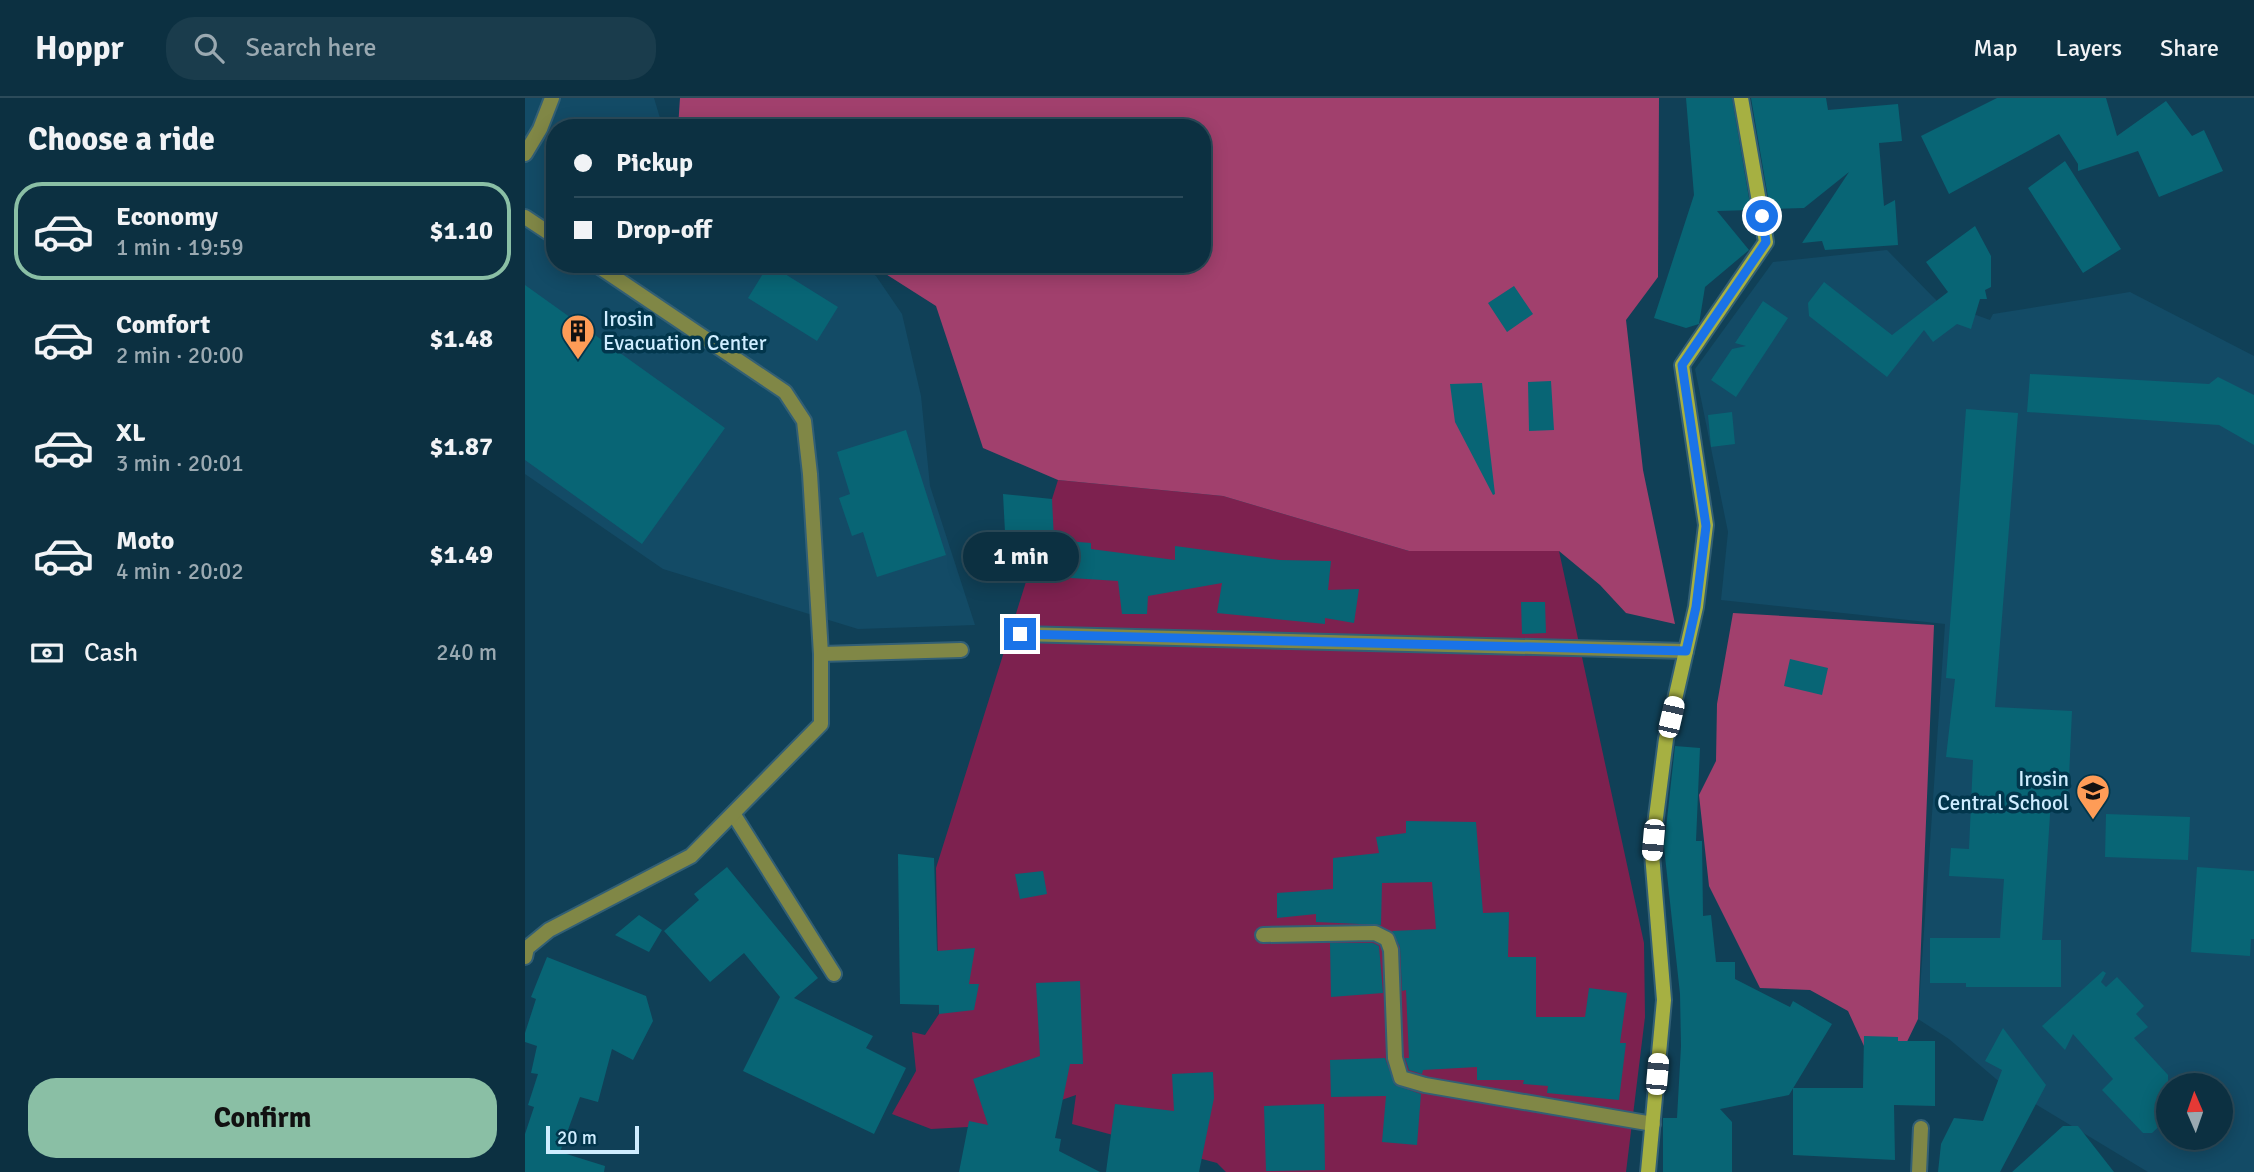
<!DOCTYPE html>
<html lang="en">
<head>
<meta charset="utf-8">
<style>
  body { margin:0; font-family:Signika,sans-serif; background:#1a3c4c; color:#f1f3f6; height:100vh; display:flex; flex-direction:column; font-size:26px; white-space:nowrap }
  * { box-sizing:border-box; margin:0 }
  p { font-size:23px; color:#9aa9b1 }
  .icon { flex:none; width:38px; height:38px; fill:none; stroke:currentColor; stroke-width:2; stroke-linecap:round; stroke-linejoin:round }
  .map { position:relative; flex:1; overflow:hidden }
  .details { display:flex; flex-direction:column; background:#0c3041; width:525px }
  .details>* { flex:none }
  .hud { position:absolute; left:21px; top:21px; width:665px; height:154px; border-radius:28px; box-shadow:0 4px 18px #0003,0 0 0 2px #2c4b5a; display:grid; align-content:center; height:154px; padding:0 28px; background:#0c3041 }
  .needle { width:46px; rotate:358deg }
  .fabs { position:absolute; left:1631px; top:975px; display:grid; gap:14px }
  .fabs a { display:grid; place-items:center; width:77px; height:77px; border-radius:50%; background:#0c3041; box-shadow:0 4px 18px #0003,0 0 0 2px #2c4b5a; font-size:35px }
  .scale { position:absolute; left:21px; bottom:18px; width:93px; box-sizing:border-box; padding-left:7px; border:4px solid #cfedff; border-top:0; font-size:19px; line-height:24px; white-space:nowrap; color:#cfedff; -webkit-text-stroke:5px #02364c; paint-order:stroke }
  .end { position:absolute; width:32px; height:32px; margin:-16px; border:9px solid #1a73e8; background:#fff; box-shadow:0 0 0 4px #fff }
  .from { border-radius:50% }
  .bubble { position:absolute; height:49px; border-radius:24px; background:#0c3041; box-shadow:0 4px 18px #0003,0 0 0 2px #2c4b5a; font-size:23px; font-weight:800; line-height:49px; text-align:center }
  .car { position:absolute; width:21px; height:42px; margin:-21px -10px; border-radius:9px; box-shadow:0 0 5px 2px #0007; background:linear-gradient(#fff 24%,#345 0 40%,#fff 0 76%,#345 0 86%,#fff 0) }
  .hud b { display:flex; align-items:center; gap:24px; height:66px; font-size:26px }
  .hud b+b { border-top:2px solid #2c4b5a }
  .hud i { width:18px; height:18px; background:#f1f3f6 }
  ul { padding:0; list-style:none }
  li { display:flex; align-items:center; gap:21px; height:98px; margin:0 14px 10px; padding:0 14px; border:4px solid transparent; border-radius:28px }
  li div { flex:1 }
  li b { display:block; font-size:26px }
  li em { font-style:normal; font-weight:800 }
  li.active { border-color:#8abfa5 }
  li>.icon { width:63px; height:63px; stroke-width:1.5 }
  h2 { padding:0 28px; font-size:32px; line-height:84px }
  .pay { display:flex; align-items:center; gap:18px; height:77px; padding:0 28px; font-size:26px }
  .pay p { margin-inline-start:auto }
  .button { display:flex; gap:14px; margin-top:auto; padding:14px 28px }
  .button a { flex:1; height:80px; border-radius:28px; background:#8abfa5; color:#111; font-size:28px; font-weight:800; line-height:80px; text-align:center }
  header { display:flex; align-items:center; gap:42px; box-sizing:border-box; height:98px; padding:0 35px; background:#0c3041; border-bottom:2px solid #2c4b5a }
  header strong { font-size:33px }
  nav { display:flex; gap:38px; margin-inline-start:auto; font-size:24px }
  .search { width:490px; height:63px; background:#1a3c4c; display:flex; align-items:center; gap:18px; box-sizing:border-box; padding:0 24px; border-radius:28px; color:#9aa9b1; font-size:26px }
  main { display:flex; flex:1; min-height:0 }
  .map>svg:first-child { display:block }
</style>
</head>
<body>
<header>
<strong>Hoppr</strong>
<div class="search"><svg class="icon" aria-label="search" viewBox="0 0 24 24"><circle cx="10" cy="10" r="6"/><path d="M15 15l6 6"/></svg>Search here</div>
<nav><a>Map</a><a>Layers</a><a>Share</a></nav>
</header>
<main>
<section class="details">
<h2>Choose a ride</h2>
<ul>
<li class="active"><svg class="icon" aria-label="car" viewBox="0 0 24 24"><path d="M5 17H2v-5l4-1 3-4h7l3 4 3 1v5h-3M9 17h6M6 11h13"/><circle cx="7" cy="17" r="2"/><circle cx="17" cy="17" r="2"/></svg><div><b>Economy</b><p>1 min · 19:59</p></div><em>$1.10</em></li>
<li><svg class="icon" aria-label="car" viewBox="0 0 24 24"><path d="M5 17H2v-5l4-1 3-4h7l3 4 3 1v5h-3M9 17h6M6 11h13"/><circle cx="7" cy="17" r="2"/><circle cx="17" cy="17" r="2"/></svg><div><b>Comfort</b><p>2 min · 20:00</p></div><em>$1.48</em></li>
<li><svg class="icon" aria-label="car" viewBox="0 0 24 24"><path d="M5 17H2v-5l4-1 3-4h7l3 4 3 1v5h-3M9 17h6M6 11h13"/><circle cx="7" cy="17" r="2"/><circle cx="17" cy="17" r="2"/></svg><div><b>XL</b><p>3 min · 20:01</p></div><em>$1.87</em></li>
<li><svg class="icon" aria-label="car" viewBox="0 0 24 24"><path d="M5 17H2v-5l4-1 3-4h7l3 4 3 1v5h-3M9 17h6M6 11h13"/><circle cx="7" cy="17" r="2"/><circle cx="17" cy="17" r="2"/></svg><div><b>Moto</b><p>4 min · 20:02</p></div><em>$1.49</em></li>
</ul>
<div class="pay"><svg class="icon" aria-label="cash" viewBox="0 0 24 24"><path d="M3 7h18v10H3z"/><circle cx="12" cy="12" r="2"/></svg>Cash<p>240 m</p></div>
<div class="button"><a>Confirm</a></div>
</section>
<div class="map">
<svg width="1729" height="1074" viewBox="0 0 1729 1074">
  <rect width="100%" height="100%" fill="#104057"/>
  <path fill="#134b66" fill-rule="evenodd" d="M 0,0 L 129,0 L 138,30 L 30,30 L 30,166 L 330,166 L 351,178 L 377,216 L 396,298 L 405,388 L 450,527 L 333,531 L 138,471 L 0,376 Z
    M 1362,152 L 1412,203 L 1465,222 L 1468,216 L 1605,194 L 1729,258 L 1729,1074 L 1623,1074 L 1477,986 L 1424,941 L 1393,921 L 1420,526 L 1196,502 L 1203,434 L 1170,271 L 1248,164 ZM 1643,987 L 1696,987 L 1696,1040 L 1643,1040 Z"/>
  <path fill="#7d214f" d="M 533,382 L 698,398 L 884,453 L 1034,453 L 1119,845 L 1120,919 L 1101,1074 L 701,1074 L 692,1065 L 547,1026 L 551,997 L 461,1028 L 406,1031 L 367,1016 L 391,973 L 387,934 L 400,937 L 414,916 L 411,770 Z"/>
  <path fill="#a1406d" d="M 155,0 L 1134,0 L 1133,179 L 1101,222 L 1118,372 L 1150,526 L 1101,515 L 1075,487 L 1034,453 L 884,453 L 698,398 L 533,382 L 458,350 L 411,208 L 345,166 L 677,166 L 677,30 L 153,30 Z
    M 1208,515 L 1409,527 L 1393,921 L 1378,952 L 1339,948 L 1323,913 L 1285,892 L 1235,890 L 1184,788 L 1174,697 L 1191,663 L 1192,606 Z"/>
  <path fill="#086575" d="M 1161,0 L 1207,0 L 1226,112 L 1192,113 L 1224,152 L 1180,189 L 1174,226 L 1161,230 L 1129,220 L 1169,97 Z
    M 1226,0 L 1301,0 L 1303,12 L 1373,6 L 1377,43 L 1354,45 L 1359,108 L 1370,102 L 1373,147 L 1300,152 L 1297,143 L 1277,145 L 1324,74 L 1279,110 L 1245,111 Z
    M 1472,0 L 1581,0 L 1592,38 L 1641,3 L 1667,38 L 1679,32 L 1698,73 L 1634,99 L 1613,53 L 1553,73 L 1553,66 L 1534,36 L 1424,96 L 1396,38 Z
    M 1540,63 L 1596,151 L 1558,175 L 1503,90 Z
    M 1450,128 L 1466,158 L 1466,189 L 1460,192 L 1462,201 L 1455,201 L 1446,231 L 1432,226 L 1408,244 L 1399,232 L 1362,279 L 1284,218 L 1283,205 L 1299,184 L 1367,237 L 1423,194 L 1401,164 Z
    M 244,166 L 313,209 L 292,243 L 223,200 Z
    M 0,187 L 200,330 L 117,446 L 0,362 Z
    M 989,188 L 1008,216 L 982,234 L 963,205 Z
    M 1238,203 L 1263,220 L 1211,299 L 1186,282 L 1207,251 L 1221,248 L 1210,245 Z
    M 1505,276 L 1684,286 L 1693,279 L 1729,297 L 1729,347 L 1694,327 L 1502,314 Z
    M 1026,283 L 1029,332 L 1004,333 L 1003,284 Z
    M 957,285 L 970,396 L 968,397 L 930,324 L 925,286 Z
    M 1441,311 L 1493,315 L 1470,609 L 1547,613 L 1543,702 L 1526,701 L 1517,842 L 1536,842 L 1536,889 L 1441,889 L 1441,885 L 1405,885 L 1405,840 L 1475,840 L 1479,781 L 1424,778 L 1426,750 L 1444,751 L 1448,662 L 1421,659 L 1430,581 L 1421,580 Z
    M 1207,314 L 1210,346 L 1186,349 L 1183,317 Z
    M 381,332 L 421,457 L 352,479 L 338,434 L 327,438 L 314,400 L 325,396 L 312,354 Z
    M 478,396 L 527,401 L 529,442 L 566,445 L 566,451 L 650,462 L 650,448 L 755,462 L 806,463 L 803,492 L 834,491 L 829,525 L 800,520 L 800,526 L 692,515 L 697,485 L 623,498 L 622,516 L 597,516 L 593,483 L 484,476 L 486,434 L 480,434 Z
    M 996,504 L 1020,504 L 1021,535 L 997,536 Z
    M 1265,561 L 1303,570 L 1297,597 L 1259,588 Z
    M 1150,648 L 1175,650 L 1171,743 L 1177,743 L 1178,818 L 1186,817 L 1191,864 L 1210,864 L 1210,881 L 1265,909 L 1268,903 L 1307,926 L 1264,997 L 1195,1011 L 1207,1024 L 1207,1074 L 1138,1074 L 1138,1020 L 1152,1020 L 1156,948 L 1155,896 L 1139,749 Z
    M 1581,716 L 1665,719 L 1663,762 L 1580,759 Z
    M 881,723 L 951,724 L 958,815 L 984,814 L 983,859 L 1011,859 L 1011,919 L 1060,919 L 1064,890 L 1102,895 L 1095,945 L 1101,945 L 1094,1002 L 1022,995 L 1023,988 L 998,986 L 999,982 L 952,982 L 952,969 L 898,972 L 897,976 L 884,972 L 880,960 L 884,960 L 881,892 L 877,893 L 875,849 L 867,833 L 911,831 L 907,784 L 857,785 L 856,827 L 791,824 L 791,816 L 752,820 L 752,795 L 808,791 L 808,760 L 854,755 L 851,739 L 881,735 Z
    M 373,756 L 409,760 L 412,853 L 450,850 L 444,886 L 454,886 L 449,912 L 414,916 L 414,907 L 375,906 Z
    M 202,769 L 293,880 L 269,900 L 348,938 L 341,950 L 381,970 L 349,1036 L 218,973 L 255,899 L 219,855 L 185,884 L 139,833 L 174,802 L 169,796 Z
    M 1672,769 L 1729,773 L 1729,841 L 1726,841 L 1725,858 L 1666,854 Z
    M 518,773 L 522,796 L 495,801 L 490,776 Z
    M 114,817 L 137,832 L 124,854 L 90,837 Z
    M 805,845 L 848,845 L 854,848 L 858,895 L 806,899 Z
    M 22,859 L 121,898 L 128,923 L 108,962 L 87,951 L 73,1004 L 55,999 L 35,1054 L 80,1068 L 79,1074 L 0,1074 L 0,1036 L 9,1009 L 3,1007 L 13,976 L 6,975 L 12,948 L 0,944 L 0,935 L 11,901 L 6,899 Z
    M 1578,873 L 1581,875 L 1576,884 L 1581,889 L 1592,879 L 1619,908 L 1611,916 L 1623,929 L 1609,940 L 1643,977 L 1643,1020 L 1627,1035 L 1618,1035 L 1577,992 L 1588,981 L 1548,936 L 1540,952 L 1517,928 Z
    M 555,883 L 558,966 L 545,966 L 530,1040 L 536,1041 L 534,1053 L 575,1074 L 434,1074 L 444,1023 L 463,1027 L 448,981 L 515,958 L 511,885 Z
    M 1478,930 L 1521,987 L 1475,1074 L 1413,1074 L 1416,1046 L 1429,1020 L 1458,1023 L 1477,972 L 1460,963 Z
    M 1339,938 L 1373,939 L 1373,943 L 1410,943 L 1410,1008 L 1369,1007 L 1370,1062 L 1268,1057 L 1268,990 L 1338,990 Z
    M 860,960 L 870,987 L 896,996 L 892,1047 L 857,1044 L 861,998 L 806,999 L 805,962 Z
    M 688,974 L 689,1000 L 674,1074 L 581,1074 L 590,1006 L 649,1013 L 647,976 Z
    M 799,1006 L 800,1072 L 741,1073 L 739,1008 Z
    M 1538,1028 L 1553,1028 L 1589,1074 L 1487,1074 Z"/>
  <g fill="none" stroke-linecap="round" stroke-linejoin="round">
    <g stroke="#325f75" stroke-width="18">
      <path id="lane" d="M 296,556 L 436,552
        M 209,717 L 309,876
        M 738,837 L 850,835 L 862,841 L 866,852 L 870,960 L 876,980 L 900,987 L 1128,1026"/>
    </g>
    <g stroke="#325f75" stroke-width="18">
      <path id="street" d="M 0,56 L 15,31 L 27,0
        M 0,119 L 30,139
        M 495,536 L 1161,553
        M 0,859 L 2,850 L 24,832 L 166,758 L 296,626 L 296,556 L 285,376 L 279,323 L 260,294 L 70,166
        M 1394,1074 L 1396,1030"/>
    </g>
    <g stroke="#325f75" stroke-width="18">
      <path id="secondary" d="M 1123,1074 L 1139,902 L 1127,756 L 1130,727 L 1141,641 L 1171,509 L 1181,427 L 1157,267 L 1241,144 L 1216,0"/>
    </g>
    <use href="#lane" stroke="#808746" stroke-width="14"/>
    <use href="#street" stroke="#808746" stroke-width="14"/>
    <use href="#secondary" stroke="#a6b042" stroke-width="14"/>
  </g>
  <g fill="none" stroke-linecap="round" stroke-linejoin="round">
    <path stroke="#1a73e8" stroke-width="9" d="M 495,536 L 1161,553 L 1171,509 L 1181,428 L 1157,267 L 1241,144 L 1237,118"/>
  </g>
  <defs>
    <g id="building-pin" transform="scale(1.75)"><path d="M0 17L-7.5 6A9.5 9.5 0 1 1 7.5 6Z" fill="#fe9c57" stroke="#02364c"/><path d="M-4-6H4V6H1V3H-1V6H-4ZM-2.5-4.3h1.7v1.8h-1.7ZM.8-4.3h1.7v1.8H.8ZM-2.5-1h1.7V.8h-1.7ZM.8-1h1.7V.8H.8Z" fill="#111"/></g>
    <g id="school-pin" transform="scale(1.75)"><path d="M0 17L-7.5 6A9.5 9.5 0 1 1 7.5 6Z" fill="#fe9c57" stroke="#02364c"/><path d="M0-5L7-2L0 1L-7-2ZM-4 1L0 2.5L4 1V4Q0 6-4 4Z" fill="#111"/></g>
  </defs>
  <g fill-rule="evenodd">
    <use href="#building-pin" x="53" y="233"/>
    <use href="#school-pin" x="1568" y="693"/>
  </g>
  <g text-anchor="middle" stroke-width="7" stroke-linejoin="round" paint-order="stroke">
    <g font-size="21" fill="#cfedff" stroke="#02364c" text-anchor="start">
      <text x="78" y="228">Irosin<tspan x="78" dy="24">Evacuation Center</tspan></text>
      <text x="1544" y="688" text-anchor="end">Irosin<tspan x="1544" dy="24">Central School</tspan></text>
    </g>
  </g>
</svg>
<div class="fabs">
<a><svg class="needle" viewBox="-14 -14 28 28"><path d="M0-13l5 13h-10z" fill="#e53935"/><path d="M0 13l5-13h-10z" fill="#9aa9b1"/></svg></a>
</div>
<div class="scale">20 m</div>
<i class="end from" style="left:1237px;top:118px"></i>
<i class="end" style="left:495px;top:536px"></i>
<div class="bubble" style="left:438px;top:434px;width:116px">1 min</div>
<i class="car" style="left:1146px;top:619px;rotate:13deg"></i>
<i class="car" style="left:1128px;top:742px;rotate:185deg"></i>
<i class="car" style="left:1132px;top:976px;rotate:5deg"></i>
<div class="hud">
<b><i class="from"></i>Pickup</b>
<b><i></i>Drop-off</b>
</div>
</div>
</main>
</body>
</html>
